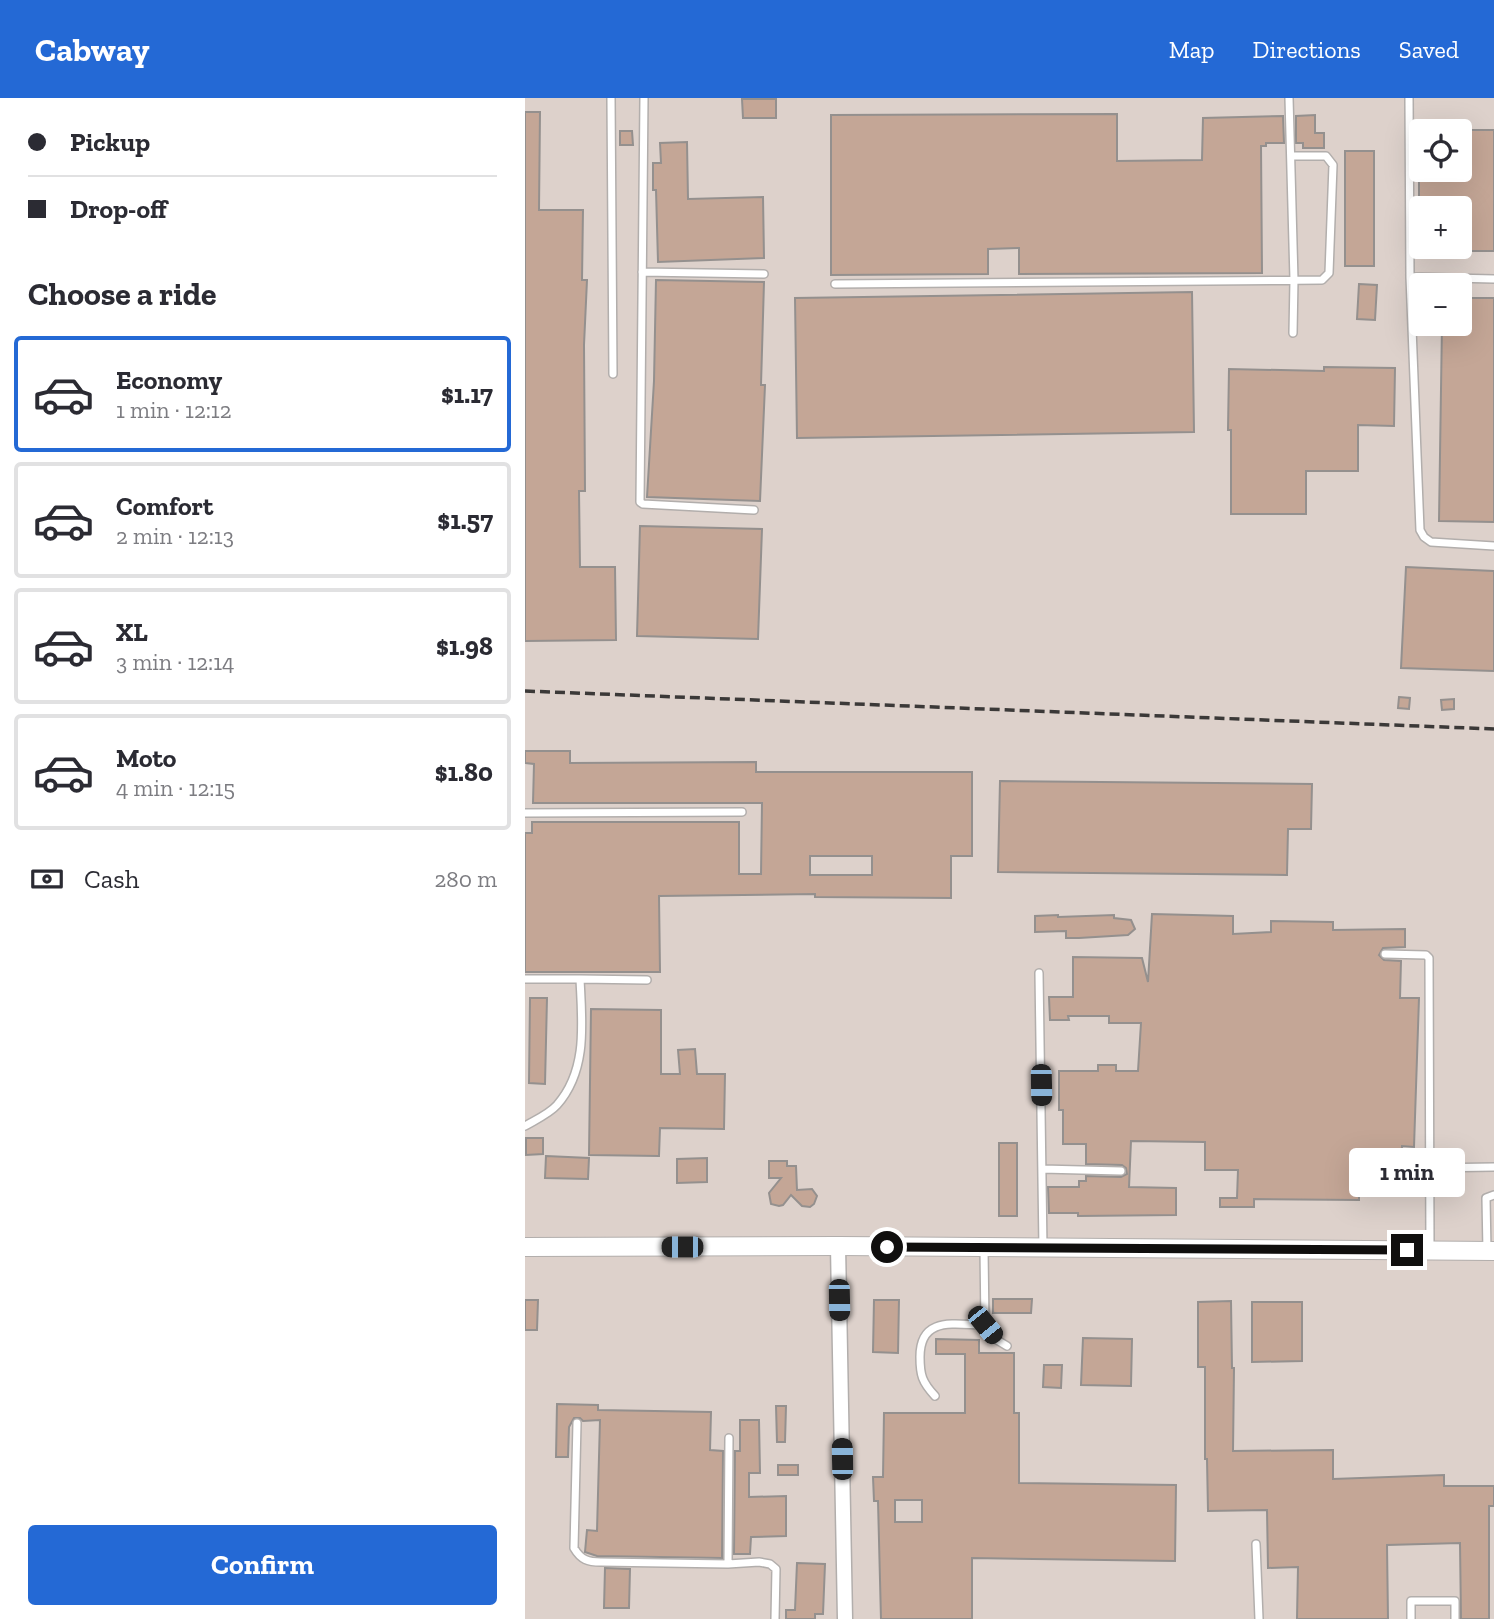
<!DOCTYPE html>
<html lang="en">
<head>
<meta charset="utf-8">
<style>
  body { margin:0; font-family:"Zilla Slab",serif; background:#f2f2f3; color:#2b2b33; height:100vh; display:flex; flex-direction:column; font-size:26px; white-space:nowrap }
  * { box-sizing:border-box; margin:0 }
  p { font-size:23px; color:#7c7c81 }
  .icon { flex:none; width:38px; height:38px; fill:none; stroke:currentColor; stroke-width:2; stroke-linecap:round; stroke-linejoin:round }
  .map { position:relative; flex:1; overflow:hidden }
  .panel { display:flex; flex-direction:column; background:#fff; width:525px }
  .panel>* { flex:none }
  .guide { display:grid; align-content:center; height:154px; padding:0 28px; background:#fff }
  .controls { position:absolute; left:884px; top:21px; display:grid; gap:14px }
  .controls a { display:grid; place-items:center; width:63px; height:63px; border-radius:7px; background:#fff; box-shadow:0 7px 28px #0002; font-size:35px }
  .end { position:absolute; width:32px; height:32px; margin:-16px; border:9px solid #100f0e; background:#fff; box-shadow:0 0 0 4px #fff }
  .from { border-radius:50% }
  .bubble { position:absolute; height:49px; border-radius:7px; background:#fff; box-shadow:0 7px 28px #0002; font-size:23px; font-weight:800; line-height:49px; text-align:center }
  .car { position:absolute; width:21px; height:42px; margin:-21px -10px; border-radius:9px; box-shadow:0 0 5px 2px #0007; background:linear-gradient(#222 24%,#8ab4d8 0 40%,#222 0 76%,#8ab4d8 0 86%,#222 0) }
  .guide b { display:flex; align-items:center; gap:24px; height:66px; font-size:26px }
  .guide b+b { border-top:2px solid #e1e1e2 }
  .guide i { width:18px; height:18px; background:#2b2b33 }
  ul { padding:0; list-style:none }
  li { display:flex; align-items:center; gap:21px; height:116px; margin:0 14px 10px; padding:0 14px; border:4px solid #e1e1e2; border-radius:7px }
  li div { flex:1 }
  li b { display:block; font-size:26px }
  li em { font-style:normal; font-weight:800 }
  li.selected { border-color:#2469d5 }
  li>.icon { width:63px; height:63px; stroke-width:1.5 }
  h2 { padding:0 28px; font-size:32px; line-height:84px }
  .pay { display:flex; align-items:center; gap:18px; height:77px; padding:0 28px; font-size:26px }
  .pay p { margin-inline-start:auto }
  .cta { display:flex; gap:14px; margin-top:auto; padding:14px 28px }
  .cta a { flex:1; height:80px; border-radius:7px; background:#2469d5; color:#fff; font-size:28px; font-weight:800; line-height:80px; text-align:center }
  header { display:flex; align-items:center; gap:42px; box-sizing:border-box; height:98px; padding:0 35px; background:#2469d5; color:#fff }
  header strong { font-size:33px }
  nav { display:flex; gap:38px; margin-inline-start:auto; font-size:24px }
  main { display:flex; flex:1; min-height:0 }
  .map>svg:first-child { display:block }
</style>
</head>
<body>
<header>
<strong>Cabway</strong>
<nav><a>Map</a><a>Directions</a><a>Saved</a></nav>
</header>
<main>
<section class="panel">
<div class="guide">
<b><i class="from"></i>Pickup</b>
<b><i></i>Drop-off</b>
</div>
<h2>Choose a ride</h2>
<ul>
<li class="selected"><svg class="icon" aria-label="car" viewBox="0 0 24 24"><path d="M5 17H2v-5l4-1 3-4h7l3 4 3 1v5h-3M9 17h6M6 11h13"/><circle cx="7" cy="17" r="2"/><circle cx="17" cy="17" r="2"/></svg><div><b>Economy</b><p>1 min · 12:12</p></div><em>$1.17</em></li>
<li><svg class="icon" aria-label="car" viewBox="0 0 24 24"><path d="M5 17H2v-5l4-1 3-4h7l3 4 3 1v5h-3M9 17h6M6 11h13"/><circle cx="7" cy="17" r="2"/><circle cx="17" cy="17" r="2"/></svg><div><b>Comfort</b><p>2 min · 12:13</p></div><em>$1.57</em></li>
<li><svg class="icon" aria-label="car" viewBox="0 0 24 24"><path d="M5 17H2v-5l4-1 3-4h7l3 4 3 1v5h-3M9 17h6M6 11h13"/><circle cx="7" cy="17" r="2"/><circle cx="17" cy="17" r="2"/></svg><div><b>XL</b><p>3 min · 12:14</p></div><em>$1.98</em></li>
<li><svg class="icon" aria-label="car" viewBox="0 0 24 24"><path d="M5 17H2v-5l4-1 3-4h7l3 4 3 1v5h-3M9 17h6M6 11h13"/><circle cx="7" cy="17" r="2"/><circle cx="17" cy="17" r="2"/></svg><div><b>Moto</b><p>4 min · 12:15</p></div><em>$1.80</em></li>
</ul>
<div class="pay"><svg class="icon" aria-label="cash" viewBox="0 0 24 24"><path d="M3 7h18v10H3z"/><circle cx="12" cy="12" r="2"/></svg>Cash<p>280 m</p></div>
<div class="cta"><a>Confirm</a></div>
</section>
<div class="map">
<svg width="969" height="1521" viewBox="0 0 969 1521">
  <rect width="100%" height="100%" fill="#e4dfdd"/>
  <path fill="#ddd1cb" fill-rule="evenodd" d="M 0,0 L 969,0 L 969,1521 L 0,1521 ZM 896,33 L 934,33 L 934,72 L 896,72 ZM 896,110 L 934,110 L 934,149 L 896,149 ZM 896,187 L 934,187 L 934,226 L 896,226 Z"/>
  <path fill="#c4a696" stroke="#94908e" stroke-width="2" fill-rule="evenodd" d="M 217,1 L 251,1 L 251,20 L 218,20 Z
    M 0,14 L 15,14 L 14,112 L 58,112 L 57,182 L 62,182 L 59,247 L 60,393 L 54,393 L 55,469 L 90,469 L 91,542 L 0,543 Z
    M 592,16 L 592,63 L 677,62 L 678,20 L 758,18 L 759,45 L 741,45 L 741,48 L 736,48 L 737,175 L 494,176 L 494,150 L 463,151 L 463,176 L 306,177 L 306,17 Z
    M 790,17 L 790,35 L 799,35 L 799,50 L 778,50 L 778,45 L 771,45 L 771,18 Z
    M 934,32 L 969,32 L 969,153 L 934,153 L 934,110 L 894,110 L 894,72 L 934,72 Z
    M 95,33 L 107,33 L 108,47 L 95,47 Z
    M 162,44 L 163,101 L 238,99 L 239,160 L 133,164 L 131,92 L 128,92 L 128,65 L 136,65 L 135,45 Z
    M 820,53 L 849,53 L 849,168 L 820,168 Z
    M 131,182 L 239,184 L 236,287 L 240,287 L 235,403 L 122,399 L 129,283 Z
    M 834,186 L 852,187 L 850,222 L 832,221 Z
    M 667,194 L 669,334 L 272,340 L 270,200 Z
    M 934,200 L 969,200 L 969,424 L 914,423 L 917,226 L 934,226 Z
    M 799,269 L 870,270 L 869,328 L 833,327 L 833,373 L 781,373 L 781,416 L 706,416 L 706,332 L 703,332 L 704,271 L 799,273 Z
    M 115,428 L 237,431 L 233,541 L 112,538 Z
    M 881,469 L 969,473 L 969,573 L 876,570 Z
    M 874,599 L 885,600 L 884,611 L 873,610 Z
    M 929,601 L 929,611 L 917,612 L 916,602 Z
    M 0,653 L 45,653 L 45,665 L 231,664 L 231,674 L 447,674 L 447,758 L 426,758 L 426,800 L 290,799 L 290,796 L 134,798 L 135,874 L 0,874 L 0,735 L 7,735 L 7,724 L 214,724 L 214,776 L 236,776 L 237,705 L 8,705 L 9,666 L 0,665 ZM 285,758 L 347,758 L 347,777 L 285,777 Z
    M 475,683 L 787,686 L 786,731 L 763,731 L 762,777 L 473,774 Z
    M 627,816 L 708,818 L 708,836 L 746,834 L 746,823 L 808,824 L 808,832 L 880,831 L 880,849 L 858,850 L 854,857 L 859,862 L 876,863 L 875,900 L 894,900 L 889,1049 L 877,1048 L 876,1077 L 834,1076 L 834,1102 L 729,1101 L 729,1109 L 695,1109 L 695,1100 L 712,1100 L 713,1072 L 680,1072 L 680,1044 L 606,1043 L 604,1089 L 651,1090 L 651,1117 L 553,1118 L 553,1115 L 524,1115 L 523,1089 L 554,1089 L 554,1083 L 561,1083 L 561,1078 L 596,1079 L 602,1076 L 601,1070 L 597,1067 L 561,1066 L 561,1046 L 538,1046 L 538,1012 L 534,1012 L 534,973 L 573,973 L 573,967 L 591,967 L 591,973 L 613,973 L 616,925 L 584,925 L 584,918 L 543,918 L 544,922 L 525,922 L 524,899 L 548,899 L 548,859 L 617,860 L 623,884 Z
    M 533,817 L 533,819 L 589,817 L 589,820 L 606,822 L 610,831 L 603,837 L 554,840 L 541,840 L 541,833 L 510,834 L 510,818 Z
    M 5,900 L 22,900 L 20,986 L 4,985 Z
    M 66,911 L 136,912 L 136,976 L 155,976 L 153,952 L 170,951 L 172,976 L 200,976 L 199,1031 L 135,1030 L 134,1058 L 64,1057 Z
    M 1,1040 L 18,1040 L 18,1056 L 1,1057 Z
    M 474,1045 L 492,1045 L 492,1118 L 474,1118 Z
    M 21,1058 L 64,1060 L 63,1081 L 20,1080 Z
    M 182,1060 L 182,1084 L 152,1085 L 152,1061 Z
    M 244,1063 L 262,1063 L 262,1068 L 271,1068 L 272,1092 L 287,1091 L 292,1098 L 289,1106 L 285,1109 L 277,1108 L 266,1097 L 258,1107 L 254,1108 L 246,1106 L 244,1095 L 256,1080 L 244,1080 Z
    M 468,1201 L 507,1201 L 506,1215 L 468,1215 Z
    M 0,1202 L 13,1202 L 12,1232 L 0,1232 Z
    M 349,1202 L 374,1202 L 373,1255 L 348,1254 Z
    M 706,1203 L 707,1270 L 709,1270 L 708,1353 L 808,1352 L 808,1381 L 919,1377 L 919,1388 L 969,1388 L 969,1408 L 964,1408 L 964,1521 L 936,1521 L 935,1445 L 862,1447 L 863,1521 L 772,1521 L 773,1469 L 743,1470 L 742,1412 L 683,1413 L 682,1361 L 680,1361 L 680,1269 L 673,1269 L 673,1204 Z
    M 727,1204 L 777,1204 L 777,1263 L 727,1264 Z
    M 558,1240 L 607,1241 L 606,1288 L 556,1287 Z
    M 411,1241 L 454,1242 L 454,1255 L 489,1255 L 489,1315 L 494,1315 L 494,1385 L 651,1387 L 650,1463 L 447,1460 L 447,1521 L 356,1521 L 353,1403 L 349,1403 L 348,1379 L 358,1379 L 359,1315 L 440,1315 L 440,1256 L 411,1256 ZM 370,1402 L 397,1402 L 397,1424 L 370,1424 Z
    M 519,1267 L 537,1267 L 536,1290 L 518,1289 Z
    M 32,1306 L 73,1307 L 73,1312 L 186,1314 L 185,1352 L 198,1353 L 197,1460 L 72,1458 L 60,1454 L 62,1432 L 72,1433 L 75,1322 L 58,1323 L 55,1320 L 49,1320 L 44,1329 L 43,1359 L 31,1359 Z
    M 251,1308 L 261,1308 L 260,1344 L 252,1344 Z
    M 215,1322 L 234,1322 L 235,1375 L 224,1375 L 224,1399 L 261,1398 L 261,1438 L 226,1439 L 225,1456 L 209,1456 L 210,1353 L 215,1353 Z
    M 253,1367 L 273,1367 L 273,1377 L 253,1377 Z
    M 272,1465 L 300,1466 L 298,1516 L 290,1516 L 290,1521 L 261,1521 L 261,1512 L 270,1512 Z
    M 80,1470 L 105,1471 L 104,1510 L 79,1510 Z"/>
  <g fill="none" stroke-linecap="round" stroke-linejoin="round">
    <g stroke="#b2aeac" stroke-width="10">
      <path id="service" d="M 86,0 L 88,276
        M 119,0 L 115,404 L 118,406 L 229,412
        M 764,0 L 769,182 L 768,235
        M 884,0 L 885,179 L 895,432 L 899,439 L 906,444 L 969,448
        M 117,174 L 239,176
        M 885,179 L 969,181
        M 310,186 L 797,182 L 804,175 L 808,67 L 801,58 L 767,58
        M 0,715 L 217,714
        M 860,856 L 901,857 L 904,860 L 905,1152
        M 514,875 L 518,1150
        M 0,881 L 55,881 C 57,924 63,972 32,1007 C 24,1016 10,1022 0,1028
        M 55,881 L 122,882
        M 905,1070 L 969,1069
        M 517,1071 L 596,1073
        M 844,1090 L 905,1093
        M 459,1151 L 460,1227 L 472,1242 L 482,1248
        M 962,1153 L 961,1100 L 969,1097
        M 410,1298 C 397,1284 395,1277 395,1259 C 395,1217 431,1227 460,1227
        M 52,1325 L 49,1450 C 56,1462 63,1464 76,1464 L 203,1466 L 234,1464 L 245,1466 L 251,1471 L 250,1521
        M 731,1446 L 734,1521
        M 203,1466 L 204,1340
        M 886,1521 L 886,1503 L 930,1503 L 930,1521"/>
    </g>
    <g stroke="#b2aeac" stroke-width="17">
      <path id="minor" d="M 313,1148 L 320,1521"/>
    </g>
    <g stroke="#b2aeac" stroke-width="20">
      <path id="tertiary" d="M 0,1149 L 313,1148 L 969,1153"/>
    </g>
    <use href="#service" stroke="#fff" stroke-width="7"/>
    <use href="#minor" stroke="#fff" stroke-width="14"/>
    <use href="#tertiary" stroke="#fff" stroke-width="18"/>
    <path stroke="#3b3938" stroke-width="3.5" stroke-dasharray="10 5" stroke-linecap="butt" d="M 0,593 L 969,631"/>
  </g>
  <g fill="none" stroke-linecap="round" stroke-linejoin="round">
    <path stroke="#100f0e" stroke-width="9" d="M 362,1149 L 882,1152"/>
  </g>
</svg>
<div class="controls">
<a><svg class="icon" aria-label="locate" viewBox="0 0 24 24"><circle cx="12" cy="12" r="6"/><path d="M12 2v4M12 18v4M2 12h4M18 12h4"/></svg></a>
<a>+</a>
<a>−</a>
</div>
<i class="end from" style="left:362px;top:1149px"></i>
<i class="end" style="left:882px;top:1152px"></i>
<div class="bubble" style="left:824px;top:1050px;width:116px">1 min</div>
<i class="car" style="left:516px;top:987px;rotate:179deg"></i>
<i class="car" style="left:157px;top:1149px;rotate:270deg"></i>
<i class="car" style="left:314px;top:1202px;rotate:179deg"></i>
<i class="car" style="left:460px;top:1227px;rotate:141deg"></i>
<i class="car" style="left:317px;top:1361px;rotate:359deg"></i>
</div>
</main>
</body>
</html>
